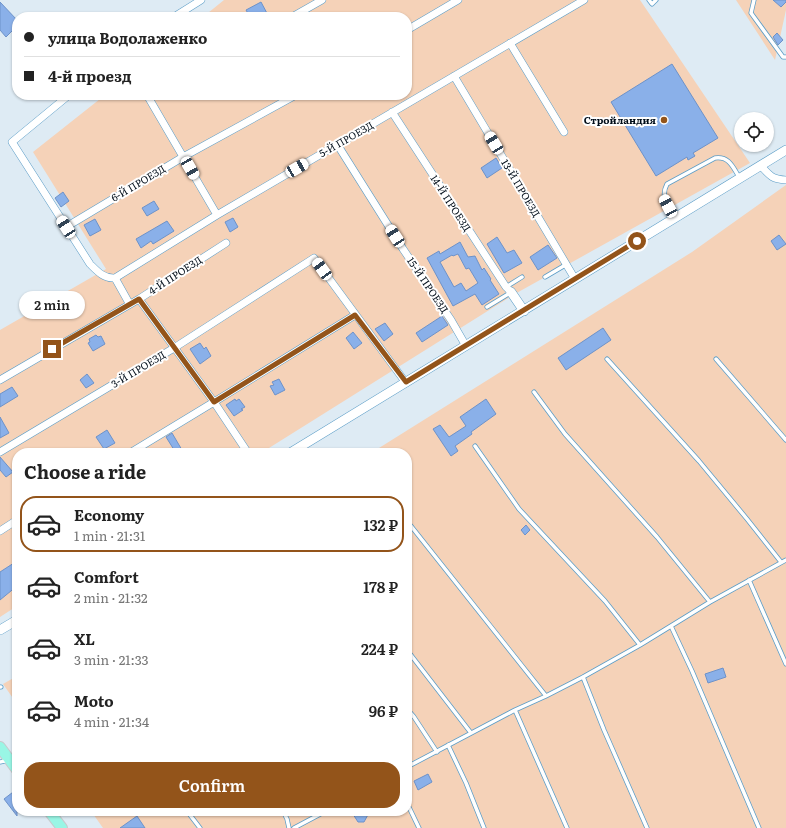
<!DOCTYPE html>
<html lang="en">
<head>
<meta charset="utf-8">
<style>
  body { margin:0; font-family:Literata,serif; background:#f2f2f2; color:#222; height:100vh; display:flex; flex-direction:column; font-size:15px; white-space:nowrap }
  * { box-sizing:border-box; margin:0 }
  p { font-size:13px; color:#767676 }
  .icon { flex:none; width:22px; height:22px; fill:none; stroke:currentColor; stroke-width:2; stroke-linecap:round; stroke-linejoin:round }
  .map { position:relative; flex:1; overflow:hidden }
  .sheet { position:absolute; left:12px; top:448px; width:400px; height:368px; display:flex; flex-direction:column; background:#fff; border-radius:16px; box-shadow:0 1px 3px #0004 }
  .sheet>* { flex:none }
  .top-card { position:absolute; left:12px; top:12px; width:400px; height:88px; border-radius:16px; box-shadow:0 1px 3px #0004; display:grid; align-content:center; height:88px; padding:0 12px; background:#fff }
  .controls { position:absolute; left:734px; top:112px; display:grid; gap:8px }
  .controls a { display:grid; place-items:center; width:40px; height:40px; border-radius:50%; background:#fff; box-shadow:0 1px 3px #0004; font-size:20px }
  .end { position:absolute; width:18px; height:18px; margin:-9px; border:5px solid #93541a; background:#fff; box-shadow:0 0 0 2px #fff }
  .from { border-radius:50% }
  .bubble { position:absolute; height:28px; border-radius:14px; background:#fff; box-shadow:0 1px 3px #0004; font-size:13px; font-weight:600; line-height:28px; text-align:center }
  .car { position:absolute; width:12px; height:24px; margin:-12px -6px; border-radius:5px; box-shadow:0 0 3px 1px #0007; background:linear-gradient(#fff 24%,#345 0 40%,#fff 0 76%,#345 0 86%,#fff 0) }
  .top-card b { display:flex; align-items:center; gap:14px; height:38px; font-size:15px }
  .top-card b+b { border-top:1px solid #e0e0e0 }
  .top-card i { width:10px; height:10px; background:#222 }
  ul { padding:0; list-style:none }
  li { display:flex; align-items:center; gap:12px; height:56px; margin:0 8px 6px; padding:0 4px; border:2px solid transparent; border-radius:16px }
  li div { flex:1 }
  li b { display:block; font-size:15px }
  li em { font-style:normal; font-weight:600 }
  li.active { border-color:#93541a }
  li>.icon { width:36px; height:36px; stroke-width:1.5 }
  h2 { padding:0 12px; font-size:18px; line-height:48px }
  .cta { display:flex; gap:8px; margin-top:auto; padding:8px 12px }
  .cta a { flex:1; height:46px; border-radius:16px; background:#93541a; color:#fff; font-size:16px; font-weight:600; line-height:46px; text-align:center }
  .map>svg:first-child { display:block }
</style>
</head>
<body>
<div class="map">
<svg width="786" height="828" viewBox="0 0 786 828">
  <rect width="100%" height="100%" fill="#deebf4"/>
  <path fill="#f5d2b8" d="M 224,0 L 640,0 L 750,163 L 513,295 L 261,453 L 17,453 L 17,606 L 0,617 L 0,330 L 106,269 L 33,152 L 105,95 L 407,95 L 407,17 L 203,17 Z
    M 736,0 L 786,0 L 786,10 L 775,60 Z
    M 786,185 L 786,828 L 103,828 L 91,811 L 407,811 L 407,453 L 371,453 L 692,252 Z
    M 17,676 L 17,704 L 3,684 Z"/>
  <path fill="#8ab0e9" stroke="#6d92c9" fill-rule="evenodd" d="M 773,0 L 786,0 L 786,2 L 781,7 Z
    M 0,2 L 17,20 L 17,26 L 6,37 L 0,30 Z
    M 261,2 L 269,17 L 250,17 L 246,10 Z
    M 777,33 L 783,40 L 778,45 L 773,37 Z
    M 672,64 L 718,138 L 693,153 L 695,156 L 688,160 L 687,157 L 656,176 L 611,102 Z
    M 496,158 L 502,168 L 487,178 L 481,168 Z
    M 63,192 L 69,201 L 61,207 L 55,198 Z
    M 154,201 L 159,209 L 147,216 L 142,208 Z
    M 233,218 L 238,227 L 230,232 L 225,222 Z
    M 95,219 L 101,230 L 90,236 L 84,225 Z
    M 167,221 L 174,231 L 153,244 L 151,241 L 141,248 L 136,239 Z
    M 779,235 L 786,244 L 777,250 L 771,241 Z
    M 497,237 L 507,253 L 514,250 L 522,263 L 504,273 L 487,244 Z
    M 460,242 L 468,257 L 475,256 L 482,270 L 484,268 L 491,279 L 490,280 L 499,294 L 482,305 L 475,294 L 453,306 L 427,258 L 439,251 L 440,254 ZM 458,254 L 466,269 L 469,268 L 478,283 L 466,291 L 461,283 L 454,287 L 440,262 L 452,255 L 453,256 Z
    M 548,245 L 557,258 L 538,270 L 530,257 Z
    M 442,316 L 448,325 L 422,342 L 416,333 Z
    M 385,323 L 393,334 L 384,341 L 375,329 Z
    M 603,328 L 611,340 L 566,370 L 558,358 Z
    M 353,332 L 362,343 L 354,349 L 346,338 Z
    M 96,335 L 98,337 L 101,336 L 105,344 L 93,351 L 88,343 L 90,342 L 89,339 Z
    M 200,343 L 204,349 L 206,347 L 211,356 L 200,364 L 190,349 Z
    M 87,374 L 94,383 L 86,388 L 80,380 Z
    M 279,379 L 285,390 L 275,395 L 270,386 L 274,385 L 272,382 Z
    M 12,387 L 18,396 L 0,407 L 0,394 Z
    M 235,399 L 236,401 L 239,399 L 245,407 L 241,409 L 243,410 L 234,416 L 226,405 Z
    M 486,399 L 496,414 L 471,432 L 472,434 L 455,446 L 458,451 L 451,456 L 433,429 L 440,425 L 449,437 L 466,426 L 460,417 Z
    M 0,417 L 9,433 L 0,438 Z
    M 107,430 L 115,443 L 104,449 L 96,437 Z
    M 172,433 L 182,450 L 176,453 L 166,437 Z
    M 0,457 L 13,472 L 6,477 L 0,470 Z
    M 526,525 L 530,530 L 525,535 L 521,530 Z
    M 17,561 L 17,586 L 0,600 L 0,572 Z
    M 723,668 L 726,677 L 708,683 L 705,674 Z
    M 428,774 L 432,782 L 418,790 L 414,781 Z
    M 17,789 L 17,816 L 4,799 Z
    M 351,811 L 370,811 L 364,822 L 358,822 Z
    M 137,816 L 145,828 L 120,828 Z"/>
  <g fill="none" stroke-linecap="round" stroke-linejoin="round">
    <g stroke="#5b9dc7" stroke-width="5">
      <path id="lane" d="M 649,0 L 652,4 L 656,0
        M 754,0 L 751,13 L 783,57 L 786,57
        M 674,218 C 668,207 660,197 667,184 L 715,158 C 729,156 733,167 739,177
        M 545,277 L 567,264
        M 506,287 L 522,277
        M 487,307 L 510,293
        M 607,359 L 699,461 L 747,519 L 781,562
        M 716,359 L 786,440
        M 534,392 L 565,434 L 657,537 L 710,602
        M 475,446 L 519,509 L 605,601 L 640,645
        M 407,521 L 546,696
        M 749,580 L 786,664
        M 671,626 L 692,671 L 759,828
        M 407,650 L 471,733
        M 583,677 L 604,730 L 647,828
        M 0,687 L 1,687
        M 407,709 L 414,717 L 437,752
        M 515,710 L 567,828
        M 448,745 L 466,783 L 484,828
        M 0,762 L 9,760
        M 407,767 L 515,710 L 546,696 L 583,677 L 640,645 L 710,602 L 786,560
        M 407,803 L 419,828
        M 187,811 L 200,828
        M 283,811 L 287,819 L 289,828
        M 294,828 L 326,811"/>
    </g>
    <g stroke="#5b9dc7" stroke-width="8">
      <path id="street" d="M 174,17 L 201,0
        M 292,17 L 322,0
        M 407,30 L 458,0
        M 510,43 L 564,132
        M 454,76 L 575,279
        M 69,95 L 12,142 L 90,264 C 97,271 104,279 115,278 L 217,215 L 584,0
        M 147,95 L 217,215
        M 392,112 L 506,287 L 511,292
        M 337,144 L 403,249 L 451,320 L 466,346
        M 761,166 C 770,176 772,179 786,180
        M 66,227 L 183,157 L 296,95
        M 115,278 L 129,303
        M 139,299 L 214,402 L 248,453
        M 0,380 L 139,299 L 226,243
        M 0,452 L 174,348 L 314,258 L 406,383
        M 130,453 L 214,402 L 355,315
        M 0,531 L 17,520"/>
    </g>
    <g stroke="#5b9dc7" stroke-width="10">
      <path id="secondary" d="M 511,292 L 524,311
        M 290,453 L 786,150
        M 0,630 L 17,620"/>
    </g>
    <g stroke="#c7cacc" stroke-width="12">
      <path id="primary" d="M 0,747 L 17,770
        M 49,811 L 62,828"/>
    </g>
    <use href="#lane" stroke="#fff" stroke-width="3.5"/>
    <use href="#street" stroke="#fff" stroke-width="7"/>
    <use href="#secondary" stroke="#fff" stroke-width="9"/>
    <use href="#primary" stroke="#99f6e5" stroke-width="10"/>
  </g>
  <g fill="none" stroke-linecap="round" stroke-linejoin="round">
    <path stroke="#93541a" stroke-width="5" d="M 52,349 L 139,299 L 214,402 L 355,315 L 406,382 L 637,241"/>
  </g>
  <circle fill="#93541a" stroke="#fff" stroke-width="1.5" cx="664" cy="120" r="4"/>
  <g text-anchor="middle" stroke-width="4" stroke-linejoin="round" paint-order="stroke">
    <g font-size="10" font-weight="bold" fill="#000d19" stroke="#fff" text-anchor="end">
      <text x="656" y="124">Стройландия</text>
    </g>
    <g font-size="10" fill="#000d19" stroke="#fff">
      <text transform="translate(346 139) rotate(-30)" y="4">5-Й ПРОЕЗД</text>
      <text transform="translate(138 183) rotate(-31)" y="4">6-Й ПРОЕЗД</text>
      <text transform="translate(521 188) rotate(59)" y="4">13-Й ПРОЕЗД</text>
      <text transform="translate(451 203) rotate(57)" y="4">14-Й ПРОЕЗД</text>
      <text transform="translate(175 275) rotate(-33)" y="4">4-Й ПРОЕЗД</text>
      <text transform="translate(428 285) rotate(56)" y="4">15-Й ПРОЕЗД</text>
      <text transform="translate(138 369) rotate(-31)" y="4">3-Й ПРОЕЗД</text>
    </g>
  </g>
</svg>
<div class="controls">
<a><svg class="icon" aria-label="locate" viewBox="0 0 24 24"><circle cx="12" cy="12" r="6"/><path d="M12 2v4M12 18v4M2 12h4M18 12h4"/></svg></a>
</div>
<i class="end from" style="left:637px;top:241px"></i>
<i class="end" style="left:52px;top:349px"></i>
<div class="bubble" style="left:19px;top:291px;width:66px">2 min</div>
<i class="car" style="left:494px;top:143px;rotate:329deg"></i>
<i class="car" style="left:190px;top:168px;rotate:150deg"></i>
<i class="car" style="left:297px;top:168px;rotate:60deg"></i>
<i class="car" style="left:668px;top:206px;rotate:332deg"></i>
<i class="car" style="left:66px;top:227px;rotate:327deg"></i>
<i class="car" style="left:395px;top:236px;rotate:327deg"></i>
<i class="car" style="left:322px;top:269px;rotate:324deg"></i>
<div class="top-card">
<b><i class="from"></i>улица Водолаженко</b>
<b><i></i>4-й проезд</b>
</div>
<section class="sheet">
<h2>Choose a ride</h2>
<ul>
<li class="active"><svg class="icon" aria-label="car" viewBox="0 0 24 24"><path d="M5 17H2v-5l4-1 3-4h7l3 4 3 1v5h-3M9 17h6M6 11h13"/><circle cx="7" cy="17" r="2"/><circle cx="17" cy="17" r="2"/></svg><div><b>Economy</b><p>1 min · 21:31</p></div><em>132 ₽</em></li>
<li><svg class="icon" aria-label="car" viewBox="0 0 24 24"><path d="M5 17H2v-5l4-1 3-4h7l3 4 3 1v5h-3M9 17h6M6 11h13"/><circle cx="7" cy="17" r="2"/><circle cx="17" cy="17" r="2"/></svg><div><b>Comfort</b><p>2 min · 21:32</p></div><em>178 ₽</em></li>
<li><svg class="icon" aria-label="car" viewBox="0 0 24 24"><path d="M5 17H2v-5l4-1 3-4h7l3 4 3 1v5h-3M9 17h6M6 11h13"/><circle cx="7" cy="17" r="2"/><circle cx="17" cy="17" r="2"/></svg><div><b>XL</b><p>3 min · 21:33</p></div><em>224 ₽</em></li>
<li><svg class="icon" aria-label="car" viewBox="0 0 24 24"><path d="M5 17H2v-5l4-1 3-4h7l3 4 3 1v5h-3M9 17h6M6 11h13"/><circle cx="7" cy="17" r="2"/><circle cx="17" cy="17" r="2"/></svg><div><b>Moto</b><p>4 min · 21:34</p></div><em>96 ₽</em></li>
</ul>
<div class="cta"><a>Confirm</a></div>
</section>
</div>
</body>
</html>
